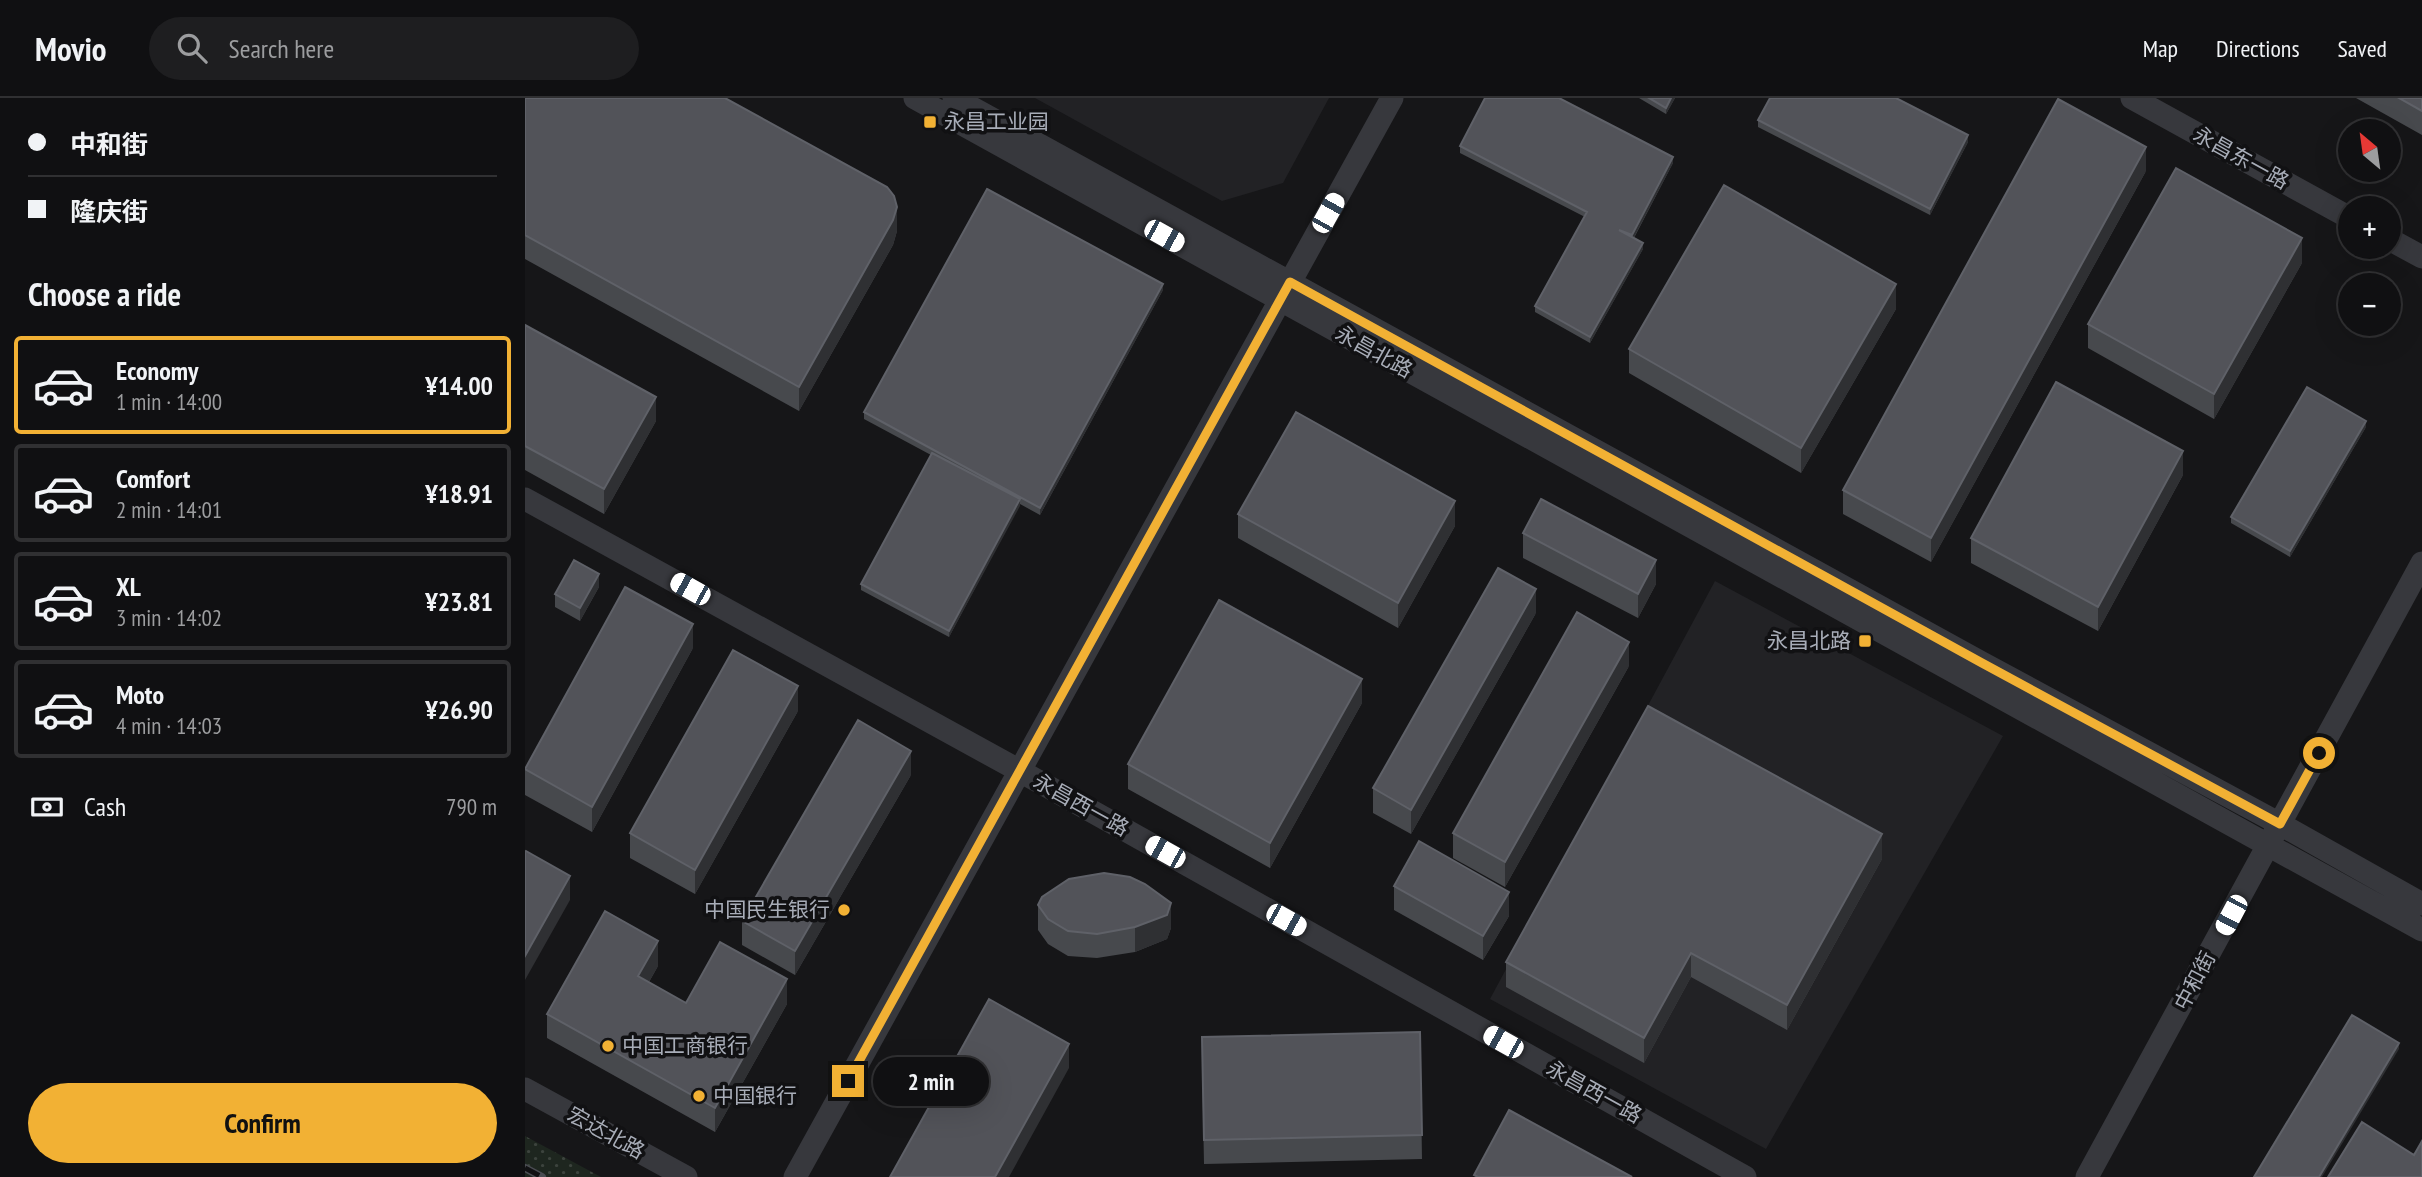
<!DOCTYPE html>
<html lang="en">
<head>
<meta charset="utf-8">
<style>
  body { margin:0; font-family:"PT Sans Narrow","Noto Sans SC",sans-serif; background:#1e1e20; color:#f1f3f6; height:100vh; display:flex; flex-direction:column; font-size:26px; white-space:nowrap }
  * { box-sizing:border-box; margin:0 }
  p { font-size:23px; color:#9c9d9f }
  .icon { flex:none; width:38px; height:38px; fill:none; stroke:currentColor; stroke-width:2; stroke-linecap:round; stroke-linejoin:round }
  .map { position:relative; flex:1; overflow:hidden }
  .details { display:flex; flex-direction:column; background:#101012; width:525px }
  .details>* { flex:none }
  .banner { display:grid; align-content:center; height:154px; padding:0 28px; background:#101012 }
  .needle { width:46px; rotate:331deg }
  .buttons { position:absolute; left:1813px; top:21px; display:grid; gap:14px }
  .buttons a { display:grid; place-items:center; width:63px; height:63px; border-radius:50%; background:#101012; box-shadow:0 7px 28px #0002,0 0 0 2px #303032; font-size:35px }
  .end { position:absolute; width:32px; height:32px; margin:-16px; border:9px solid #f2b134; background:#111; box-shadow:0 0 0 4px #111 }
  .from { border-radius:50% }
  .bubble { position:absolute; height:49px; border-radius:24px; background:#101012; box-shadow:0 7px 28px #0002,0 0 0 2px #303032; font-size:23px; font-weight:600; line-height:49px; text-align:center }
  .car { position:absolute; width:21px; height:42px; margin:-21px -10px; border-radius:9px; box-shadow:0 0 5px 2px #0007; background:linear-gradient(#fff 24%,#345 0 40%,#fff 0 76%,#345 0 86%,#fff 0) }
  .banner b { display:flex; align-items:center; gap:24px; height:66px; font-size:26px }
  .banner b+b { border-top:2px solid #303032 }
  .banner i { width:18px; height:18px; background:#f1f3f6 }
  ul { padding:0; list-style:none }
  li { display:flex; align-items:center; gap:21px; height:98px; margin:0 14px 10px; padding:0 14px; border:4px solid #303032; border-radius:7px }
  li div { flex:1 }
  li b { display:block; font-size:26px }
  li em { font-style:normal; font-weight:600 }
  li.selected { border-color:#f2b134 }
  li>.icon { width:63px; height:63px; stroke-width:1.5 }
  h2 { padding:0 28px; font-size:32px; line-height:84px }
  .pay { display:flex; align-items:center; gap:18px; height:77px; padding:0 28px; font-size:26px }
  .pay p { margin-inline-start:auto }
  .button { display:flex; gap:14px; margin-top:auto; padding:14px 28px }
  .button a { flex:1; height:80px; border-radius:42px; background:#f2b134; color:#111; font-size:28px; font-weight:600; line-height:80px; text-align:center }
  header { display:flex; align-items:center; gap:42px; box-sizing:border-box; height:98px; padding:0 35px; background:#101012; border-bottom:2px solid #303032 }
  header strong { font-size:33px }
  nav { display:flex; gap:38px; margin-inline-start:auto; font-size:24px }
  .search { width:490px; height:63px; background:#1e1e20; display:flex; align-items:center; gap:18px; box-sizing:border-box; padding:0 24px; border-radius:38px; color:#9c9d9f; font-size:26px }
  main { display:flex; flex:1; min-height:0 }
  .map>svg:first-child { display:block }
</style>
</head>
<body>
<header>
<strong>Movio</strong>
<div class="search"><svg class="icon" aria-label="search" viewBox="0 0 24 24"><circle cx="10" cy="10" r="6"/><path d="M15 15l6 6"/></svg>Search here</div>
<nav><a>Map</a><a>Directions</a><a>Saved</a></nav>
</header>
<main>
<section class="details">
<div class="banner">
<b><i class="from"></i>中和街</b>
<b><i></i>隆庆街</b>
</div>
<h2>Choose a ride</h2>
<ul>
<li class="selected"><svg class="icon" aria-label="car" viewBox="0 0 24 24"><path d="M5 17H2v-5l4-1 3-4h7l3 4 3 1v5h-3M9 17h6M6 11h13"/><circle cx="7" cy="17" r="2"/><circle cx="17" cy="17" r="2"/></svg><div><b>Economy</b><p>1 min · 14:00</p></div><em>¥14.00</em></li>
<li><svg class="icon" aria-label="car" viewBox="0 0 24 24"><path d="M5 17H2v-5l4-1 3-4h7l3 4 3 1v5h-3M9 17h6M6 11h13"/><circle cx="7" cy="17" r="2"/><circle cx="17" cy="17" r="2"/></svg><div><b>Comfort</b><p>2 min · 14:01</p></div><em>¥18.91</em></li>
<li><svg class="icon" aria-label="car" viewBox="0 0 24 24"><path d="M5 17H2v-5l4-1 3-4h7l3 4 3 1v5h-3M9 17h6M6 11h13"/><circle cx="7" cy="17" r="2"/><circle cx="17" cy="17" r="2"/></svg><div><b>XL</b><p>3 min · 14:02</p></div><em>¥23.81</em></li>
<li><svg class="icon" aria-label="car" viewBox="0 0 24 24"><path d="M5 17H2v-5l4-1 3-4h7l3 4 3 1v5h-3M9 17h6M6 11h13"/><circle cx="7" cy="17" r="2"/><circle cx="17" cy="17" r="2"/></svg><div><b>Moto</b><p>4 min · 14:03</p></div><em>¥26.90</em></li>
</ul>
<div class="pay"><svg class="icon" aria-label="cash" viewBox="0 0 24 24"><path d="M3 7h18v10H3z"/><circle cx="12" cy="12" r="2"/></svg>Cash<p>790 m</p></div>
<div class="button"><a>Confirm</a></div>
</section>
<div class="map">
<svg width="1897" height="1079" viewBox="0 0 1897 1079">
  <defs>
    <pattern id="park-dots" width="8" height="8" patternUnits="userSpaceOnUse" patternTransform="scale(1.75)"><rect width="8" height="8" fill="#1e261f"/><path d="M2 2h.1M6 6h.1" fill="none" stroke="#3c433d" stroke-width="1.8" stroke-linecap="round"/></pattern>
  </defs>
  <rect width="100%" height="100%" fill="#161618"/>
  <path fill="#222225" d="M 510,0 L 804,0 L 758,85 L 697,103 Z
    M 1190,483 L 1478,638 L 1241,1051 L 965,901 Z"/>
  <path fill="url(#park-dots)" d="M 0,1038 L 76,1079 L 0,1079 Z"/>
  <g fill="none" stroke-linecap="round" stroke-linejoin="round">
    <path stroke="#37383d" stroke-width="23" d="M 390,0 L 1897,832
      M 429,0 L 1457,565 L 1755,726 L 1897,806
      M 1607,0 L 1825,120
      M 1864,141 L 1897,159
      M 0,401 L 495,673 L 1220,1079
      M 0,991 L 161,1079
      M 270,1079 L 867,0
      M 1562,1079 L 1897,465"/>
    <g stroke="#4a4c52" stroke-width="8">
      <path id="rail" d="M 0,1070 L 17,1079"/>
    </g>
    <use href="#rail" stroke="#111113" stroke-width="5" stroke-dasharray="16" stroke-linecap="butt"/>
  </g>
  <path fill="#47494d" d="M 0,0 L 372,133 L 368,147 L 274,313 L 0,161 Z
    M 1114,0 L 1150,0 L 1141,16 Z
    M 1831,0 L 1897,0 L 1897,37 Z
    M 1233,22 L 1443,44 L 1405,117 L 1233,29 Z
    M 935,48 L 1148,65 L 1109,140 L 1118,151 L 1065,245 L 1010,214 L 1010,208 L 1060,119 L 935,55 Z
    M 1621,73 L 1406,464 L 1318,416 L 1318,392 Z
    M 1777,165 L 1689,321 L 1563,250 L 1563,226 Z
    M 638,192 L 515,417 L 495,406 L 424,539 L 336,492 L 336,486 L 406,357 L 339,321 L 339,314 Z
    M 1371,211 L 1276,375 L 1104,275 L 1104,251 Z
    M 0,227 L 131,323 L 79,416 L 0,372 Z
    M 1841,329 L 1765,459 L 1706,425 L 1706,419 Z
    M 1658,377 L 1573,533 L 1446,465 L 1446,440 Z
    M 713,416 L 930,428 L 873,530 L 713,440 Z
    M 998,435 L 1131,486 L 1113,520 L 998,460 Z
    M 74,489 L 55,523 L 30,509 L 30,496 Z
    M 1011,515 L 886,736 L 848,715 L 848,690 Z
    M 168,550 L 67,734 L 0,697 L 0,671 Z
    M 1104,568 L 980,789 L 928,760 L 928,735 Z
    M 837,605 L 745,770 L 603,691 L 603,666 Z
    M 273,613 L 170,796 L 105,760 L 105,735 Z
    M 386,677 L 270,877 L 217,847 L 217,823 Z
    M 1357,761 L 1262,932 L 1166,879 L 1119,965 L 981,889 L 981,864 Z
    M 869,788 L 984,818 L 958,862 L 869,812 Z
    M 513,807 L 646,830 L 642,841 L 610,854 L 572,860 L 543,858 L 523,846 L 513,832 Z
    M 133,868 L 124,884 L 161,905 L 262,906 L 190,1034 L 22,940 L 22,916 Z
    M 895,934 L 897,1061 L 679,1066 L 677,963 Z"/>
  <path fill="#2f3033" d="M 1146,0 L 1150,0 L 1141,16 L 1141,10 Z
    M 1443,37 L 1443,44 L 1405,117 L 1405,111 Z
    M 1621,49 L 1621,73 L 1406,464 L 1406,440 Z
    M 1148,59 L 1148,65 L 1107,143 L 1107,137 Z
    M 372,109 L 372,133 L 368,147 L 274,313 L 274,289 Z
    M 1777,140 L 1777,165 L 1689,321 L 1689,296 Z
    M 1118,145 L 1118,151 L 1065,245 L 1065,239 Z
    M 638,186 L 638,192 L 515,417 L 515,410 Z
    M 1371,186 L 1371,211 L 1276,375 L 1276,350 Z
    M 131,299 L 131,323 L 79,416 L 79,391 Z
    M 1841,323 L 1841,329 L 1765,459 L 1765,453 Z
    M 1658,353 L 1658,377 L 1573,533 L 1573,509 Z
    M 495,401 L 495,408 L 424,539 L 424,533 Z
    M 930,403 L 930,428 L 873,530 L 873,505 Z
    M 1131,462 L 1131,486 L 1113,520 L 1113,496 Z
    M 74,476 L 74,489 L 55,523 L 55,510 Z
    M 1011,491 L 1011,515 L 886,736 L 886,712 Z
    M 168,526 L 168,550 L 67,734 L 67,709 Z
    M 1104,544 L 1104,568 L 980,789 L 980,764 Z
    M 837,581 L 837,605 L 745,770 L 745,745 Z
    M 273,588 L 273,613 L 170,796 L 170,772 Z
    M 386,653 L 386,677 L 270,877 L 270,853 Z
    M 1357,736 L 1357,761 L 1262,932 L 1262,907 Z
    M 45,778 L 45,802 L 0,882 L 0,858 Z
    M 984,794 L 984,818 L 958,862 L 958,838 Z
    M 646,805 L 646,830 L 642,841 L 610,854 L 610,829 Z
    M 133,843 L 133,868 L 113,903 L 113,878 Z
    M 1166,855 L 1166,879 L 1119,965 L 1119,940 Z
    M 262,881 L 262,906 L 190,1034 L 190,1010 Z
    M 1874,945 L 1874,951 L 1797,1079 L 1794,1079 Z
    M 544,946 L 544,970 L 484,1079 L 470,1079 Z"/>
  <path fill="#525359" stroke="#5f6168" stroke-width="2" d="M 0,0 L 200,0 L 362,89 L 369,98 L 372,109 L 368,122 L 274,289 L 0,137 Z
    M 960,0 L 1034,0 L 1148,59 L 1107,137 L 1094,132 L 1118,145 L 1065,239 L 1010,208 L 1062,114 L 935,48 Z
    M 1124,0 L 1146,0 L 1141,10 Z
    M 1245,0 L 1371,0 L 1443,37 L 1405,111 L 1233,22 Z
    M 1874,0 L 1897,0 L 1897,13 Z
    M 1533,1 L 1621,49 L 1406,440 L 1318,392 Z
    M 1651,70 L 1777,140 L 1689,296 L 1563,226 Z
    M 1199,87 L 1371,186 L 1276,350 L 1104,251 Z
    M 462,91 L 638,186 L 515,410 L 339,314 Z
    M 0,227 L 131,299 L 79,391 L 0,348 Z
    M 1531,284 L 1658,353 L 1573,509 L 1446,440 Z
    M 1782,289 L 1841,323 L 1765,453 L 1706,419 Z
    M 771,314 L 930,403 L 873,505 L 713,416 Z
    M 407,355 L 495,401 L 424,533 L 336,486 Z
    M 1016,401 L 1131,462 L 1113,496 L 998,435 Z
    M 49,462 L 74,476 L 55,510 L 30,496 Z
    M 973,470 L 1011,491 L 886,712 L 848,690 Z
    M 100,489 L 168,526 L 67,709 L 0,671 Z
    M 694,502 L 837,581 L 745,745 L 603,666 Z
    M 1052,514 L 1104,544 L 980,764 L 928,735 Z
    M 208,552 L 273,588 L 170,772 L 105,735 Z
    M 1123,608 L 1357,736 L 1262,907 L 1166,855 L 1119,940 L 981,864 Z
    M 333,622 L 386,653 L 270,853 L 217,823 Z
    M 894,743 L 984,794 L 958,838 L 869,788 Z
    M 1,753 L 45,778 L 0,858 L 0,754 Z
    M 579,775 L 605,779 L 620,786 L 646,805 L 642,817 L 610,829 L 572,836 L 543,833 L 523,821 L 513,807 L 517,799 L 544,781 Z
    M 80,813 L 133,843 L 113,878 L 161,905 L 195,844 L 262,881 L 190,1010 L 22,916 Z
    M 464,901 L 544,946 L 470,1079 L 365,1079 Z
    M 1827,917 L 1874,945 L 1794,1079 L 1729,1079 Z
    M 895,934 L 897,1037 L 679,1042 L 677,939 Z
    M 984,1012 L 1107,1079 L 953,1079 L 949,1077 Z
    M 1837,1024 L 1889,1057 L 1897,1043 L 1897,1079 L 1803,1079 Z"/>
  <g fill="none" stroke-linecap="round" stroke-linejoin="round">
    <path stroke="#f2b134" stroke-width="9" d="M 323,983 L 765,184 L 1457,565 L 1755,726 L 1794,655"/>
  </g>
  <g fill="#f2b134" stroke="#111113" stroke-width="2.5">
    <rect x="398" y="17" width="14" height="14" rx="3.5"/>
    <rect x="1333" y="536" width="14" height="14" rx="3.5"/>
    <circle cx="319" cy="812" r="7"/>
    <circle cx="83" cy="948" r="7"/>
    <circle cx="174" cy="998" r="7"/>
  </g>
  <g text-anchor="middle" stroke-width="7" stroke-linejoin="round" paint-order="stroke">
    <g font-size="21" fill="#a8adb8" stroke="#111113" text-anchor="start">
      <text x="419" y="31">永昌工业园</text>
      <text x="1326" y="550" text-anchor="end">永昌北路</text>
      <text x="305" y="819" text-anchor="end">中国民生银行</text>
      <text x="97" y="955">中国工商银行</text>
      <text x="188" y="1005">中国银行</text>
    </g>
    <g font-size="21" fill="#a8adb8" stroke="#111113">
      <text transform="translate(1716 60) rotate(29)" y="7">永昌东一路</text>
      <text transform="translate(849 254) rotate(29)" y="7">永昌北路</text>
      <text transform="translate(556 707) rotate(29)" y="7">永昌西一路</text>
      <text transform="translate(1670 883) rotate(-62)" y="7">中和街</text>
      <text transform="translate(1069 994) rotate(29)" y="7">永昌西一路</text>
      <text transform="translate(81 1035) rotate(29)" y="7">宏达北路</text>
    </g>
  </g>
</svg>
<div class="buttons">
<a><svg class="needle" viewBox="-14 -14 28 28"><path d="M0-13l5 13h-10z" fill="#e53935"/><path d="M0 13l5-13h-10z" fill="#9c9d9f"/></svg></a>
<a>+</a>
<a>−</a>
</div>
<i class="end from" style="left:1794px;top:655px"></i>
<i class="end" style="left:323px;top:983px"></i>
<div class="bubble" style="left:348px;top:959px;width:116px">2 min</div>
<i class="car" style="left:803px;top:115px;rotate:29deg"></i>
<i class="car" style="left:639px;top:138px;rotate:119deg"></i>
<i class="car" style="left:165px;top:491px;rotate:299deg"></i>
<i class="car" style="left:640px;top:754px;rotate:299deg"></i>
<i class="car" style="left:1706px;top:817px;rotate:208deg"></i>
<i class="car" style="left:761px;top:822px;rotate:119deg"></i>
<i class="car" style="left:978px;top:944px;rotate:299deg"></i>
</div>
</main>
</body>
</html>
